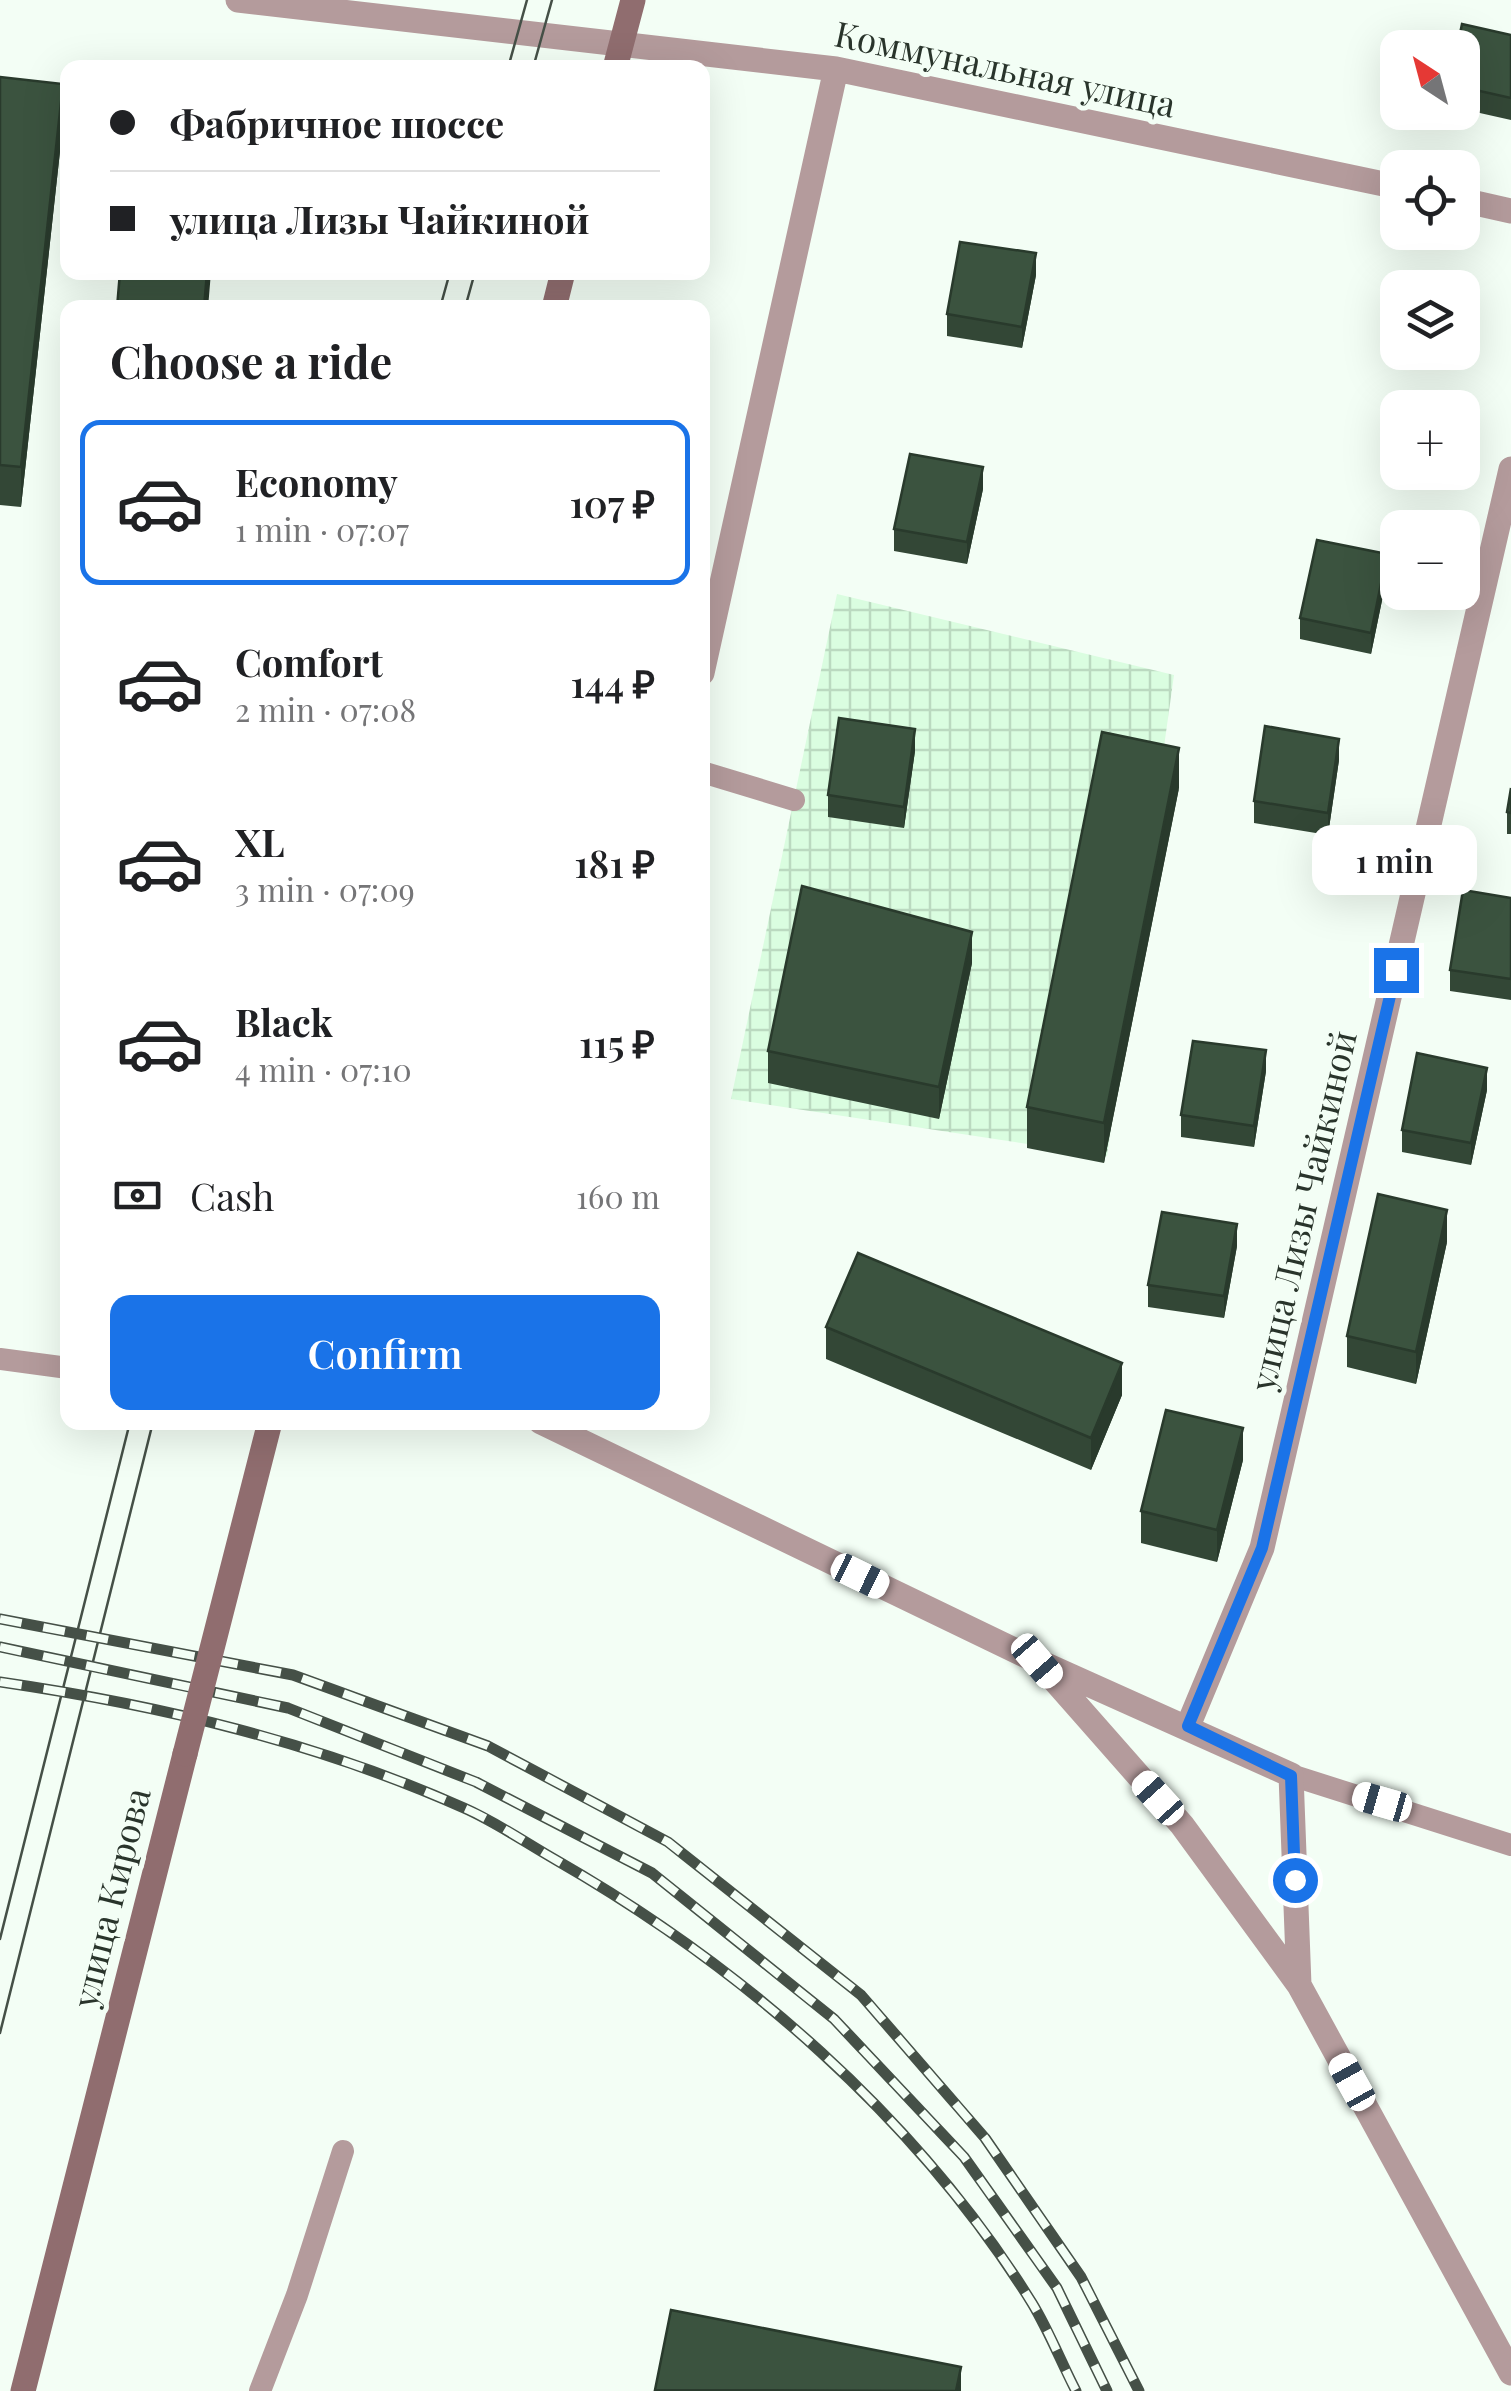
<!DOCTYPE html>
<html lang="en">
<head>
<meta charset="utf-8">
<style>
  body { margin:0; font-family:"Playfair Display",serif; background:#f6f6f6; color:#202124; height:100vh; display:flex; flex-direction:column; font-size:38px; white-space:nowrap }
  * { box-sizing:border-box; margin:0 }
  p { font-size:32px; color:#757577 }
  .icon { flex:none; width:55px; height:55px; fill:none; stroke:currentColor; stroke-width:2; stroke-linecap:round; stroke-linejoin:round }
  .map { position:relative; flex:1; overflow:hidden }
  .sheet { position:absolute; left:60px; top:300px; width:650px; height:1130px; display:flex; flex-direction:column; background:#fff; border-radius:20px; box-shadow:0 10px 40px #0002 }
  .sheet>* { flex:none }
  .hud { position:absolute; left:60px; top:60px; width:650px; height:220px; border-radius:20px; box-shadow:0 10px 40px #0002; display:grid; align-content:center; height:220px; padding:0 50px; background:#fff }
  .needle { width:65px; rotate:324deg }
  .controls { position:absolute; left:1380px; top:30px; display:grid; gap:20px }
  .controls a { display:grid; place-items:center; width:100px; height:100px; border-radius:20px; background:#fff; box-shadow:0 10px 40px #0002; font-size:50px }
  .end { position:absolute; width:45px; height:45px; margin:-22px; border:12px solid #1a73e8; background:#fff; box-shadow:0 0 0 5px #fff }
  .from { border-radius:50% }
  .bubble { position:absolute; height:70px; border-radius:20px; background:#fff; box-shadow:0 10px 40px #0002; font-size:32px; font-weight:600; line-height:70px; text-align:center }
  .car { position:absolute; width:30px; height:60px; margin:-30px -15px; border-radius:12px; box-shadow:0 0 8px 2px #0007; background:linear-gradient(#fff 24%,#345 0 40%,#fff 0 76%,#345 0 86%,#fff 0) }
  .hud b { display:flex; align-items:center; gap:35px; height:95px; font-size:38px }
  .hud b+b { border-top:2px solid #e0e0e0 }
  .hud i { width:25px; height:25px; background:#202124 }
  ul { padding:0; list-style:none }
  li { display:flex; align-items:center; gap:30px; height:165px; margin:0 20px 15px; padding:0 30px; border:5px solid transparent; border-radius:20px }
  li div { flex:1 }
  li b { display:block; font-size:38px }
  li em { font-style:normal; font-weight:600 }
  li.on { border-color:#1a73e8 }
  li>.icon { width:90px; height:90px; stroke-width:1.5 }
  h2 { padding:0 50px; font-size:45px; line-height:120px }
  .pay { display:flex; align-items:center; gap:25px; height:110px; padding:0 50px; font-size:38px }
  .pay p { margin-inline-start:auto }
  .cta { display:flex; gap:20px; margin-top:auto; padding:20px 50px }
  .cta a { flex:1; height:115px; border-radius:20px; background:#1a73e8; color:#fff; font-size:40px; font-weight:600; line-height:115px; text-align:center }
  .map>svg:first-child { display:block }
</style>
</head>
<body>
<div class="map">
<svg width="1511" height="2391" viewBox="0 0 1511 2391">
  <defs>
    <pattern id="industrial-grid" width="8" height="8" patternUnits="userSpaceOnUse" patternTransform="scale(2.5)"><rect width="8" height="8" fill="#dafde0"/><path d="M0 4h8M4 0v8" fill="none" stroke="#bbd9c0"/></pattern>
  </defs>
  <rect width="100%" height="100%" fill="#f3fef5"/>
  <path fill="url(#industrial-grid)" d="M 837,594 L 1174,675 L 1107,1156 L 731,1099 Z"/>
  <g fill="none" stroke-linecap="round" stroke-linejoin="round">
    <path stroke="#b49b9c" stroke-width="22" d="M 702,772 L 794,800
      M 0,1359 L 68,1368
      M 1291,1775 L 1511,1845
      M 260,2391 L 297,2295 L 343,2151"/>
    <path stroke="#b49b9c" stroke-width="25" d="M 238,0 L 836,69 L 1398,187
      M 1462,200 L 1511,211
      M 702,673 L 836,69
      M 541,1422 L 1037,1661 L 1291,1775 L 1299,1985 L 1511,2373
      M 1042,1666 L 1182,1825 L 1299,1985
      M 1188,1726 L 1262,1548 L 1511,469"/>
    <path stroke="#906d6f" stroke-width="25" d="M 615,68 L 633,0
      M 554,308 L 563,272
      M 23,2391 L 185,1754"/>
    <path stroke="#455047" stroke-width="2.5" d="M 508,68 L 527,0
      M 533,68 L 552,0
      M 440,308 L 450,272
      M 465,308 L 475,272
      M 0,1939 L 130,1422
      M 0,2033 L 153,1422"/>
    <g stroke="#455047" stroke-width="11">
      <path id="rail" d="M 0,1619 L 293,1675 L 488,1746 L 668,1842 L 861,1995 L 985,2138 L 1081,2277 L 1139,2391
        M 0,1647 L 288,1708 L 476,1782 L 652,1873 L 834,2019 L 964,2157 L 1057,2288 L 1107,2391
        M 0,1682 C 159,1705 316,1742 464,1808 C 496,1822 526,1843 556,1860 C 744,1968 917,2118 1032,2303 C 1049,2331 1061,2362 1076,2391"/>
    </g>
    <use href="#rail" stroke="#f3fef5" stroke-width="8" stroke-dasharray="22" stroke-linecap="butt"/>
    <path stroke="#906d6f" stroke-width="25" d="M 185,1754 L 270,1422"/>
  </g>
  <path fill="#334736" d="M 1511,35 L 1511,120 L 1462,109 L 1462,48 Z
    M 0,77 L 63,124 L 21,507 L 0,505 Z
    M 1036,275 L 1022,348 L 947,336 L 947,314 Z
    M 983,489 L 967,564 L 894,551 L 894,529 Z
    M 1387,576 L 1371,654 L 1300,639 L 1300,618 Z
    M 915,751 L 904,828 L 828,817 L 828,795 Z
    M 1339,760 L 1328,835 L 1254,823 L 1254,801 Z
    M 1179,788 L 1104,1163 L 1027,1148 L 1027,1107 Z
    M 1511,788 L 1511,834 L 1507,834 L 1507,812 Z
    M 1511,898 L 1511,1000 L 1450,991 L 1450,970 Z
    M 972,963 L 939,1119 L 768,1083 L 768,1051 Z
    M 1266,1071 L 1254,1147 L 1181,1137 L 1181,1115 Z
    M 1487,1090 L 1471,1165 L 1402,1152 L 1402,1130 Z
    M 1447,1242 L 1416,1384 L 1347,1367 L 1347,1336 Z
    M 1237,1246 L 1224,1318 L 1148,1307 L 1148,1285 Z
    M 826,1327 L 1122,1395 L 1091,1470 L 826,1359 Z
    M 1243,1460 L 1217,1562 L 1141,1543 L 1141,1511 Z"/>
  <path fill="#293a2c" d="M 63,84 L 63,124 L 21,507 L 21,467 Z
    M 1036,253 L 1036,275 L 1022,348 L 1022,327 Z
    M 207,272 L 211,272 L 208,308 L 204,308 Z
    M 983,467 L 983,489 L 967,564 L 967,542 Z
    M 1387,554 L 1387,576 L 1371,654 L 1371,633 Z
    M 915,729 L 915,751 L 904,828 L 904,807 Z
    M 1339,739 L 1339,760 L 1328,835 L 1328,813 Z
    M 1179,748 L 1179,788 L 1104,1163 L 1104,1123 Z
    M 972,932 L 972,963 L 939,1119 L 939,1087 Z
    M 1266,1050 L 1266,1071 L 1254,1147 L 1254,1126 Z
    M 1487,1068 L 1487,1090 L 1471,1165 L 1471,1143 Z
    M 1447,1210 L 1447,1242 L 1416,1384 L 1416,1352 Z
    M 1237,1224 L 1237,1246 L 1224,1318 L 1224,1296 Z
    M 1122,1363 L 1122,1395 L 1091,1470 L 1091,1438 Z
    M 1243,1428 L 1243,1460 L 1217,1562 L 1217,1530 Z
    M 961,2367 L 961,2391 L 956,2391 Z"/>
  <path fill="#3b533f" stroke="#293a2c" stroke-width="2.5" d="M 1462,24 L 1511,35 L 1511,98 L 1462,87 L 1462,48 L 1457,48 Z
    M 0,77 L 63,84 L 21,467 L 0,465 Z
    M 960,242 L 1036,253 L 1022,327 L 947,314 Z
    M 120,272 L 207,272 L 204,308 L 117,308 Z
    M 910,454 L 983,467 L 967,542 L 894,529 Z
    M 1317,540 L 1387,554 L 1371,633 L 1300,618 Z
    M 839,718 L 915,729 L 904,807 L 828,795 Z
    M 1265,726 L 1339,739 L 1328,813 L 1254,801 Z
    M 1102,732 L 1179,748 L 1104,1123 L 1027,1107 Z
    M 1511,788 L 1511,813 L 1507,812 Z
    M 802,886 L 972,932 L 939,1087 L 768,1051 Z
    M 1463,890 L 1511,898 L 1511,979 L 1450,970 Z
    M 1193,1041 L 1266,1050 L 1254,1126 L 1181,1115 Z
    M 1417,1053 L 1487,1068 L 1471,1143 L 1402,1130 Z
    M 1378,1194 L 1447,1210 L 1416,1352 L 1347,1336 Z
    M 1162,1212 L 1237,1224 L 1224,1296 L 1148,1285 Z
    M 858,1253 L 1122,1363 L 1091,1438 L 826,1327 Z
    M 1166,1410 L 1243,1428 L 1217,1530 L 1141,1511 Z
    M 671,2310 L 961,2367 L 956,2391 L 655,2390 Z"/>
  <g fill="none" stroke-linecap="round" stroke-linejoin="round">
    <path stroke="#1a73e8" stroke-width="12" d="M 1295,1880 L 1291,1776 L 1188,1726 L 1262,1548 L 1396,970"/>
  </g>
  <g text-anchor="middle" stroke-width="10" stroke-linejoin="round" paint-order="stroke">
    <g font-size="35" fill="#29342b" stroke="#f3fef5">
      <text transform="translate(1005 70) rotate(12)" y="12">Коммунальная улица</text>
      <text transform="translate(1304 1211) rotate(-77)" y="12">улица Лизы Чайкиной</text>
      <text transform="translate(112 1898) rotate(-76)" y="12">улица Кирова</text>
    </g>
  </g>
</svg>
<div class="controls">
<a><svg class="needle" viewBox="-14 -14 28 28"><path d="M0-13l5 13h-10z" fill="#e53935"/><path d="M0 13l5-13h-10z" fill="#757577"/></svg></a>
<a><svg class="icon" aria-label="locate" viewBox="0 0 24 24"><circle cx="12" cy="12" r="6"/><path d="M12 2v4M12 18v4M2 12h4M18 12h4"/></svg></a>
<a><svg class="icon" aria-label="layers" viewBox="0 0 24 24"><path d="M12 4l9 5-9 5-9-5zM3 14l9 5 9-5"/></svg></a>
<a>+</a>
<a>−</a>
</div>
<i class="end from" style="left:1295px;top:1880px"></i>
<i class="end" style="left:1396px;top:970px"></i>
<div class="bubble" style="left:1312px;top:825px;width:165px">1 min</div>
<i class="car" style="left:860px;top:1576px;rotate:116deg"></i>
<i class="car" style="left:1037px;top:1661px;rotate:139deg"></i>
<i class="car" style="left:1158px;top:1798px;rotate:318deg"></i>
<i class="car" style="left:1382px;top:1802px;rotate:286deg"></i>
<i class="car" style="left:1352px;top:2082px;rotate:331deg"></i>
<div class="hud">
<b><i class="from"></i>Фабричное шоссе</b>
<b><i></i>улица Лизы Чайкиной</b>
</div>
<section class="sheet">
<h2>Choose a ride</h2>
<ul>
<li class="on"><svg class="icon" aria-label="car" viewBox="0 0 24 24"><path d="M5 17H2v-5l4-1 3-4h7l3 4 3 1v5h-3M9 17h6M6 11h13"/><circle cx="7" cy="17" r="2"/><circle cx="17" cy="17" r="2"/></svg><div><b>Economy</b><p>1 min · 07:07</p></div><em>107 ₽</em></li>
<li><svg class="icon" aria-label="car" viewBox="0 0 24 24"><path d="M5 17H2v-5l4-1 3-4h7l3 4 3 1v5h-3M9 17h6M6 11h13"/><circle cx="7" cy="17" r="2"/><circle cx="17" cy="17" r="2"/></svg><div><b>Comfort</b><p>2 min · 07:08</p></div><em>144 ₽</em></li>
<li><svg class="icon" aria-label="car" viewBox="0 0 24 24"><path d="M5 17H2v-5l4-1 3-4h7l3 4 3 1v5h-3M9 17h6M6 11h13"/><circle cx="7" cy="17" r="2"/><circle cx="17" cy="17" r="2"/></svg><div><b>XL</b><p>3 min · 07:09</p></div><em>181 ₽</em></li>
<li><svg class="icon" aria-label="car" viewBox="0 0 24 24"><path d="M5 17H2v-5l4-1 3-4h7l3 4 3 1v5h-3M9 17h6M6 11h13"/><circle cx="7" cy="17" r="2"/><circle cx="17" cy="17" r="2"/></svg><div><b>Black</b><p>4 min · 07:10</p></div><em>115 ₽</em></li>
</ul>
<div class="pay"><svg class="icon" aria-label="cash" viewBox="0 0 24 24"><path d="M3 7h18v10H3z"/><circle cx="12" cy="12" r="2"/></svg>Cash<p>160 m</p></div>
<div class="cta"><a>Confirm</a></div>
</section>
</div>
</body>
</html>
